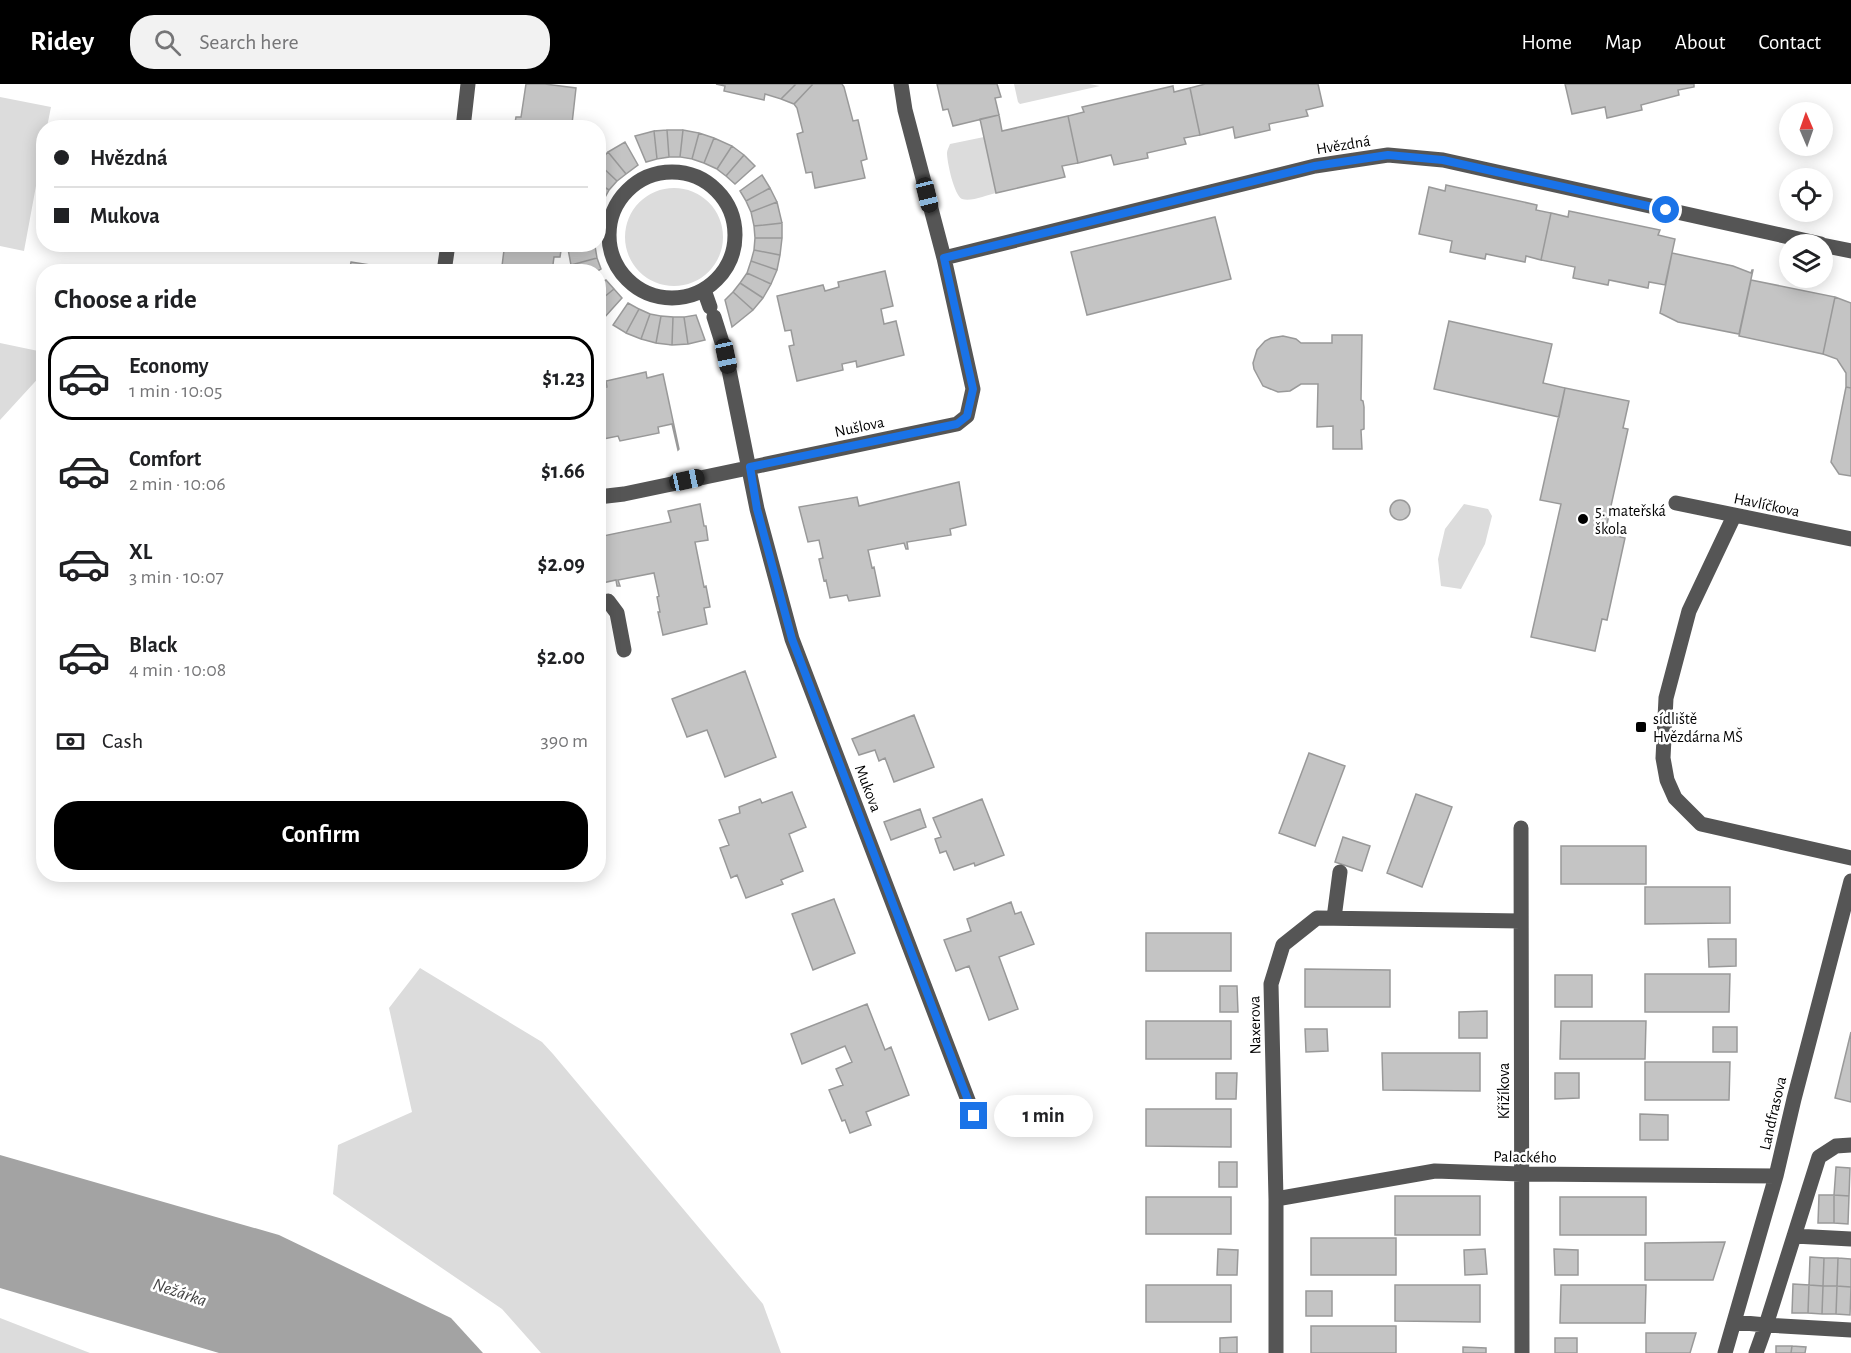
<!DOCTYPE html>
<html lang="en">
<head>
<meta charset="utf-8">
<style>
  body { margin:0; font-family:"Alegreya Sans",sans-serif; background:#f2f2f2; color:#202124; height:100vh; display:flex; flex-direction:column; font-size:22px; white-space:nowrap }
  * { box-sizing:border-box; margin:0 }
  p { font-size:20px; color:#757577 }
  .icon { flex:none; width:33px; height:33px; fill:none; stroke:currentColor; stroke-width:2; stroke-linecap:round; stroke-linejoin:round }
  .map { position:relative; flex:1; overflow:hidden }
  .drawer { position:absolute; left:36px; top:180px; width:570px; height:618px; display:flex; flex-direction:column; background:#fff; border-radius:24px; box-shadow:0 3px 15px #0003 }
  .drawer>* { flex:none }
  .top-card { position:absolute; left:36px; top:36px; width:570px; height:132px; border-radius:24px; box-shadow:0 3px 15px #0003; display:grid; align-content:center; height:132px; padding:0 18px; background:#fff }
  .needle { width:39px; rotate:358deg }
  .fabs { position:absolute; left:1779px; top:18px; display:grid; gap:12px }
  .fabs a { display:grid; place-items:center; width:54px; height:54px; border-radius:50%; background:#fff; box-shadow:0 3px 15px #0003; font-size:30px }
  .end { position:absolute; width:27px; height:27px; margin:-14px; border:8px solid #1a73e8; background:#fff; box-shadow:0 0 0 3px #fff }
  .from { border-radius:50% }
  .bubble { position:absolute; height:42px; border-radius:21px; background:#fff; box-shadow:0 3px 15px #0003; font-size:20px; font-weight:600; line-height:42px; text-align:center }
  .car { position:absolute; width:18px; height:36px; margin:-18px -9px; border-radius:8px; box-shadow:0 0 4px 2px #0007; background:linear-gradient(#222 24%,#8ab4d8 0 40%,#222 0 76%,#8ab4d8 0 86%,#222 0) }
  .top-card b { display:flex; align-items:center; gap:21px; height:57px; font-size:22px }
  .top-card b+b { border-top:2px solid #e0e0e0 }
  .top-card i { width:15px; height:15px; background:#202124 }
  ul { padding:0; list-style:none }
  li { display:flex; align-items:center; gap:18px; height:84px; margin:0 12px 9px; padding:0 6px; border:3px solid transparent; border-radius:24px }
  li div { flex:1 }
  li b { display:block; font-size:22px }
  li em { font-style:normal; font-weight:600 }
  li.current { border-color:#000 }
  li>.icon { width:54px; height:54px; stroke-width:1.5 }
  h2 { padding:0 18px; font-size:27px; line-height:72px }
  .pay { display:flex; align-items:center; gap:15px; height:66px; padding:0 18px; font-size:22px }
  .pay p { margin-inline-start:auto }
  .cta { display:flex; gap:12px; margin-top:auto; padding:12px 18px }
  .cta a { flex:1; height:69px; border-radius:24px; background:#000; color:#fff; font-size:24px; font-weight:600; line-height:69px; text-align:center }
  header { display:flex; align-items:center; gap:36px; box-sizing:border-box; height:84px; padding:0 30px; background:#000; color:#fff }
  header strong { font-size:28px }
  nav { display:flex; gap:33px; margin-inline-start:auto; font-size:21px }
  .search { width:420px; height:54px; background:#f2f2f2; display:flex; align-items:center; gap:15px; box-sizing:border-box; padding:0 21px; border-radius:24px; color:#757577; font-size:22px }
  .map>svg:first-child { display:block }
</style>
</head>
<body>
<header>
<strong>Ridey</strong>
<div class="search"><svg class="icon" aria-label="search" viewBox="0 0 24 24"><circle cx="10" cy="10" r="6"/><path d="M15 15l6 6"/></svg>Search here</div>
<nav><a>Home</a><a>Map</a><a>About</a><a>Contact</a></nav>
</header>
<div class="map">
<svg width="1851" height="1269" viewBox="0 0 1851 1269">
  <rect width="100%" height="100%" fill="#fff"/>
  <path fill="#dcdcdc" d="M 1014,0 L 1089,0 L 1100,2 L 1020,20 L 1018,18 Z
    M 0,13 L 51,23 L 47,43 L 44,44 L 43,64 L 24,167 L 0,162 Z
    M 984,53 L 996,109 C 987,111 971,118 962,115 C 954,111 947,78 947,69 C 947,66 949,63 950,60 Z
    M625 153a49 49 0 1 1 98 0a49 49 0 1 1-98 0Z
    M 0,259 L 43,268 L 44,288 L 0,336 Z
    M 1464,420 L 1488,425 L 1492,432 L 1485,460 L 1461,505 L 1441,502 L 1438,475 L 1445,445 Z
    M 420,884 L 542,958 L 553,970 L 763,1220 L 781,1269 L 541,1269 L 502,1225 L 333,1110 L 338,1061 L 412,1028 L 389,924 Z
    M 0,1234 L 90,1269 L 0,1269 Z"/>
  <path fill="#a3a3a3" d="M 0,1071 L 279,1151 L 451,1234 L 483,1269 L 219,1269 L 0,1204 Z"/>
  <path fill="#c4c4c4" stroke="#999" stroke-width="1.5" d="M 526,0 L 545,0 L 576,4 L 572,40 L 577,41 L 577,44 L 514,44 L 516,33 L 521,33 Z
    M 716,0 L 796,0 L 781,15 L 765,10 L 764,16 L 724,7 L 725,2 Z
    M 796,0 L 813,0 L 794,20 L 781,15 Z
    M 813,0 L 842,0 L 844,3 L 853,37 L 858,36 L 867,75 L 861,77 L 865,94 L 815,104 L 812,88 L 806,89 L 797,50 L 803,48 L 797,24 L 794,20 Z
    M 937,0 L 997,0 L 1001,13 L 995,14 L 999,31 L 953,42 L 948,25 L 943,26 Z
    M 1205,0 L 1318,0 L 1323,22 L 1306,26 L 1308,32 L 1269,40 L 1270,46 L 1235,54 L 1233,43 L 1200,51 L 1190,4 Z
    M 1565,0 L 1694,0 L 1694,3 L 1678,6 L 1679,11 L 1641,21 L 1642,26 L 1607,34 L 1605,23 L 1572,30 Z
    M 1173,2 L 1174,8 L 1190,4 L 1200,51 L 1184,54 L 1186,60 L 1147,69 L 1148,74 L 1114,81 L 1111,71 L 1078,79 L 1068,32 L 1084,28 L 1082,23 Z
    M 999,31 L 1002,47 L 1068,32 L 1078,79 L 1062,82 L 1065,93 L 996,109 L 980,35 Z
    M 667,46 L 669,73 L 657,75 L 654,47 Z
    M 667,46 L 683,46 L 680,73 L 669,73 Z
    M 683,46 L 699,49 L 692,75 L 680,73 Z
    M 654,47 L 657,75 L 646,78 L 635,52 Z
    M 699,49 L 714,54 L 704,79 L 692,75 Z
    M 714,54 L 732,62 L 717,85 L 704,79 Z
    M 625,58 L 638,81 L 626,90 L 608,68 Z
    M 732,62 L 744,71 L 726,92 L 717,85 Z
    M 608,68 L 626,90 L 617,97 L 598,79 Z
    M 744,71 L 755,82 L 735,100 L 726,92 Z
    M 598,79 L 617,97 L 609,106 L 598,99 Z
    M 762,91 L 770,104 L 746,117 L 740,107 Z
    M 598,99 L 609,106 L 603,117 L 598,114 Z
    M 1446,101 L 1537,121 L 1536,126 L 1551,129 L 1541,176 L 1526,172 L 1525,178 L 1486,170 L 1485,175 L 1450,168 L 1452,157 L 1419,150 L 1429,103 L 1445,107 Z
    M 770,104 L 777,118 L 751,128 L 746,117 Z
    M 777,118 L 782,139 L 754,142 L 751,128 Z
    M 1569,127 L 1660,146 L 1658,151 L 1675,155 L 1665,201 L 1649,198 L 1648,204 L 1609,196 L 1608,201 L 1573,194 L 1575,183 L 1541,176 L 1551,129 L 1568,133 Z
    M 1215,133 L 1231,195 L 1087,231 L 1071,168 Z
    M 782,139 L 782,154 L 755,154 L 754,142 Z
    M 755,154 L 782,154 L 780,171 L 754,166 Z
    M 499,160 L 562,160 L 560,173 L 554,173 L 552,188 L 502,182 L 504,166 L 498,165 Z
    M 568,160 L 595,160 L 595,162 L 568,165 Z
    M 595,162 L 597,174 L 571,181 L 568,165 Z
    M 754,166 L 780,171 L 777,186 L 751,177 Z
    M 1672,169 L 1733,182 L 1751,189 L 1752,186 L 1753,186 L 1739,250 L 1678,238 L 1660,229 Z
    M 597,174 L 601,185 L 596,188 L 573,188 L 571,181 Z
    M 751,177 L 777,186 L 771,200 L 747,189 Z
    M 351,178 L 390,184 L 389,188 L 349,188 Z
    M 502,182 L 542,188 L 501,188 Z
    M 885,187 L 893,222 L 881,225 L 884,240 L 896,237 L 904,271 L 857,283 L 856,277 L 842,280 L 843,286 L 797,297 L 789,262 L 794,261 L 791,246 L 785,247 L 777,212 L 823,201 L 825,207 L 839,203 L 838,198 Z
    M 747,189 L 771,200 L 763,214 L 740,199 Z
    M 606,196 L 614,205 L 598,218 L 598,200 Z
    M 1751,196 L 1835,213 L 1823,270 L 1739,252 Z
    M 740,199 L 763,214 L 753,226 L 733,208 Z
    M 614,205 L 622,214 L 604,234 L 598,228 L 598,218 Z
    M 733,208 L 753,226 L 732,243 L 725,216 Z
    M 1835,213 L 1851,219 L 1851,304 L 1846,303 L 1846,289 L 1837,275 L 1823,270 Z
    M 628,219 L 639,225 L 626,249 L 613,241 Z
    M 639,225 L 650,230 L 641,255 L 626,249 Z
    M 650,230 L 661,232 L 656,259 L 641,255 Z
    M 696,231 L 705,256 L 688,260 L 684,233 Z
    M 661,232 L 673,233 L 672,261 L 656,259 Z
    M 673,233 L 684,233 L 688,260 L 672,261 Z
    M 1449,237 L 1552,260 L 1543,299 L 1565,304 L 1559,333 L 1434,305 Z
    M 1332,251 L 1362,251 L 1361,316 L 1363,317 L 1364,323 L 1364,345 L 1361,346 L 1362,365 L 1333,365 L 1333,342 L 1317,343 L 1318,300 L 1301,300 L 1290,307 L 1278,308 L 1263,302 L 1254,285 L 1253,279 L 1257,266 L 1265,257 L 1271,254 L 1283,252 L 1296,255 L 1301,259 L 1332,259 Z
    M 646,288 L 647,294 L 663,290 L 679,365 L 678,366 L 672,340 L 658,343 L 659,349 L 620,357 L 618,352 L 598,356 L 598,305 L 607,303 L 606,297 Z
    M 1846,303 L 1851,304 L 1851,392 L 1839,390 L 1831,378 Z
    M 1565,304 L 1629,317 L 1623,344 L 1628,345 L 1605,449 L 1625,454 L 1607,536 L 1602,535 L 1595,567 L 1531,553 L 1561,420 L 1540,416 Z
    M 959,398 L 966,441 L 950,445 L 951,451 L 907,458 L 908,465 L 906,465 L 904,459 L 868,466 L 872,484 L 874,483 L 880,512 L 849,517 L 847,511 L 830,514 L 826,496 L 824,497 L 819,475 L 823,474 L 819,456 L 808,458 L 799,423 L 857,413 L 859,422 Z
    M1390 426a10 10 0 1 1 20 0a10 10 0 1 1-20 0Z
    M 700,420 L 704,442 L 706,442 L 708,456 L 695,458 L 704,503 L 706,502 L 710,523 L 704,524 L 707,540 L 663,551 L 658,528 L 660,528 L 657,513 L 659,512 L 654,489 L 618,496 L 620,502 L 617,502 L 616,496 L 598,500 L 598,453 L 671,438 L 668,427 Z
    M 745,587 L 776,673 L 725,693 L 707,646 L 687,653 L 672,615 Z
    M 914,631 L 934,683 L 894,698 L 885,674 L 879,677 L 875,666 L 859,671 L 852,655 Z
    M 1309,669 L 1345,682 L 1315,762 L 1279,749 Z
    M 792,708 L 806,743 L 789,750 L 803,787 L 781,796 L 783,800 L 746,814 L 737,791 L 731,794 L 720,764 L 729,761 L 719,736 L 740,729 L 739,723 L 760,715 L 762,719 Z
    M 1416,710 L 1452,723 L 1422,803 L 1387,789 Z
    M 982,715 L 1004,771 L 975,782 L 974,779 L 954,786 L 946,767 L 940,769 L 935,755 L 941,753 L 933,734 Z
    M 920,725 L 926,743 L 891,756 L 884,738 Z
    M 1343,753 L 1370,762 L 1362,787 L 1335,778 Z
    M 1561,762 L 1646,762 L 1646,800 L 1561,800 Z
    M 1645,803 L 1730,803 L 1730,839 L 1645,840 Z
    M 834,815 L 855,869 L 813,886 L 792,830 Z
    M 1011,818 L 1015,830 L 1021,828 L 1034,860 L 999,873 L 1018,925 L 989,936 L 969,882 L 956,887 L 944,856 L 971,847 L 967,835 Z
    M 1146,849 L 1231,849 L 1231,887 L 1146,887 Z
    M 1708,855 L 1736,855 L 1736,882 L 1709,883 Z
    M 1305,885 L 1390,886 L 1390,923 L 1305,923 Z
    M 1645,890 L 1730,890 L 1729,928 L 1645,928 Z
    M 1555,891 L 1592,891 L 1592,923 L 1555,923 Z
    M 1220,902 L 1237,902 L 1238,928 L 1220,928 Z
    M 867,920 L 885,966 L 891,963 L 909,1011 L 866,1028 L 871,1041 L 850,1049 L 845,1036 L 842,1037 L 829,1006 L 843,1001 L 836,985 L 852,978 L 845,962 L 802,980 L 791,950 Z
    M 1487,927 L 1487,954 L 1459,954 L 1459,928 Z
    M 1146,937 L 1231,937 L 1231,975 L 1146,975 Z
    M 1561,937 L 1646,937 L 1645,975 L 1560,975 Z
    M 1713,943 L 1737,943 L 1737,968 L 1713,968 Z
    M 1305,945 L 1327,945 L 1328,967 L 1306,968 Z
    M 1851,948 L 1851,1018 L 1835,1014 Z
    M 1382,969 L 1480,969 L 1480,1007 L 1383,1006 Z
    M 1645,978 L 1730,978 L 1729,1016 L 1645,1016 Z
    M 1216,989 L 1237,989 L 1236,1015 L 1216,1015 Z
    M 1555,989 L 1579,989 L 1579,1014 L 1555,1015 Z
    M 1146,1025 L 1231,1025 L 1231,1063 L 1146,1062 Z
    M 1640,1030 L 1668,1031 L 1668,1056 L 1640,1056 Z
    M 1219,1078 L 1237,1078 L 1237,1103 L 1219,1103 Z
    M 1836,1083 L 1850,1084 L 1849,1112 L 1834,1111 Z
    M 1819,1111 L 1834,1111 L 1834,1139 L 1818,1139 Z
    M 1834,1111 L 1849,1112 L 1848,1140 L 1834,1139 Z
    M 1395,1112 L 1480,1112 L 1480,1151 L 1395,1151 Z
    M 1146,1113 L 1231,1113 L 1231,1150 L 1146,1150 Z
    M 1560,1113 L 1646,1113 L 1646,1151 L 1560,1151 Z
    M 1311,1154 L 1396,1154 L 1396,1191 L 1311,1191 Z
    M 1725,1158 L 1713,1196 L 1645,1196 L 1645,1159 Z
    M 1218,1165 L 1238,1166 L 1237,1191 L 1217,1191 Z
    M 1485,1165 L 1487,1190 L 1465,1191 L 1464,1166 Z
    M 1554,1165 L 1578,1166 L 1578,1191 L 1555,1191 Z
    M 1810,1173 L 1824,1174 L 1823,1202 L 1809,1201 Z
    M 1824,1174 L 1838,1174 L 1837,1202 L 1823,1202 Z
    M 1838,1174 L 1851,1175 L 1851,1203 L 1837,1202 Z
    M 1793,1200 L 1809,1201 L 1808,1229 L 1792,1229 Z
    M 1146,1201 L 1231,1201 L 1231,1238 L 1146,1238 Z
    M 1395,1201 L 1480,1201 L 1480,1238 L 1395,1237 Z
    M 1561,1201 L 1646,1201 L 1645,1239 L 1560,1239 Z
    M 1809,1201 L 1823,1202 L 1822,1230 L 1808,1229 Z
    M 1823,1202 L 1837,1202 L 1836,1230 L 1822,1230 Z
    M 1837,1202 L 1851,1203 L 1850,1231 L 1836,1230 Z
    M 1306,1207 L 1332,1207 L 1332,1232 L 1306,1232 Z
    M 1311,1242 L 1396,1242 L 1396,1269 L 1311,1269 Z
    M 1646,1249 L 1696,1249 L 1690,1269 L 1646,1269 Z
    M 1237,1253 L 1237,1269 L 1220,1269 L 1220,1254 Z
    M 1555,1254 L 1577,1254 L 1577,1269 L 1555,1269 Z
    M 1776,1262 L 1792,1262 L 1791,1269 L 1776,1269 Z
    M 1792,1262 L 1806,1263 L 1805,1269 L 1791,1269 Z
    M 1463,1263 L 1486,1264 L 1486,1269 L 1463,1269 Z"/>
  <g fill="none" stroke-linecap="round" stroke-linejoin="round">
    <path stroke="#555" stroke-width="15" d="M 463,44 L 468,0
      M609 151a63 63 0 1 1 126 0a63 63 0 1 1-126 0Z
      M 1822,161 L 1851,167
      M 944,174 L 1315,82 L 1388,71 L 1443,76 L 1821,160
      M 444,188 L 448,160
      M 704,206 L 710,223
      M 714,233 L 726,271 L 757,425 L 792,555 L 974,1032
      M 598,413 L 624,410 L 957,340 L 967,332 L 973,305 L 944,174 L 905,26 L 901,0
      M 1676,419 L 1851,455
      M 1734,432 L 1689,527 L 1666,614 L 1663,674 L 1667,696 L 1675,714 L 1701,740 L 1851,774
      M 598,519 L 608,517 L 617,529 L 624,566
      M 1521,744 L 1522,1269
      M 1334,834 L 1340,788
      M 1276,1115 L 1435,1087 L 1521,1090 L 1776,1092
      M 1794,1152 L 1851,1155
      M 1734,1238 L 1766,1241 L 1851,1246
      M 1276,1269 L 1276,1115 L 1271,900 L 1283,861 L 1317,834 L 1521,837
      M 1725,1269 L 1776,1092 L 1794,1015 L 1851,797
      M 1756,1269 L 1766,1241 L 1819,1073 L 1836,1062 L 1851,1061"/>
  </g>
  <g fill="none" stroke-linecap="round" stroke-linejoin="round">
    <path stroke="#1a73e8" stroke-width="8" d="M 974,1032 L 792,555 L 757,425 L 750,383 L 957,340 L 967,332 L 973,305 L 944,174 L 1315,82 L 1388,71 L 1443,76 L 1666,126"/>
  </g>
  <g fill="#000" stroke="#fff" stroke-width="2">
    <circle cx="1583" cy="435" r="6"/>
    <rect x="1635" y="637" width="12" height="12" rx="3"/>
  </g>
  <g text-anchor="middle" stroke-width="5" stroke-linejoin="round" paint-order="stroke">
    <g font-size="16" fill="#000" stroke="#fff">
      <text transform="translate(1343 60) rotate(-9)" y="6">Hvězdná</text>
      <text transform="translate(859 342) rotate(-12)" y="6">Nušlova</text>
      <text transform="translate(1767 420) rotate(12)" y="6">Havlíčkova</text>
      <text transform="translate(869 704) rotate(69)" y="6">Mukova</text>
      <text transform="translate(1254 941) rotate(-91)" y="6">Naxerova</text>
      <text transform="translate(1503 1007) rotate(-90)" y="6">Křižíkova</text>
      <text transform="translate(1772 1029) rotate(-77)" y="6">Landfrasova</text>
      <text transform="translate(1525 1072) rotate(1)" y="6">Palackého</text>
    </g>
    <g font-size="16" fill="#000" stroke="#fff" text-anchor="start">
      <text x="1595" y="432">5. mateřská<tspan x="1595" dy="18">škola</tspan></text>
      <text x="1653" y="640">sídliště<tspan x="1653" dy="18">Hvězdárna MŠ</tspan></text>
    </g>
    <g font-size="18" font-style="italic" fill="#444" stroke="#fff">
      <text transform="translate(180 1208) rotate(19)" y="6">Nežárka</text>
    </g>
  </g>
</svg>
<div class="fabs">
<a><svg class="needle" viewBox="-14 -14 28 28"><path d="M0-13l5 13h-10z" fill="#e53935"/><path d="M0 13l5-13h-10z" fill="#757577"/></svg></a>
<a><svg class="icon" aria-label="locate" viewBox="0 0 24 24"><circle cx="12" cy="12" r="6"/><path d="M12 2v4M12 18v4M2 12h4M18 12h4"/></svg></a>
<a><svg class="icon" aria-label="layers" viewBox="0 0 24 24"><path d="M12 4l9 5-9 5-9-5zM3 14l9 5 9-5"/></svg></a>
</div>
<i class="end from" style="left:1666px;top:126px"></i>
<i class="end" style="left:974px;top:1032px"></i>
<div class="bubble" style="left:994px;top:1011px;width:99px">1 min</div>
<i class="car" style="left:927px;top:111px;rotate:166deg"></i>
<i class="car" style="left:726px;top:272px;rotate:168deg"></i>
<i class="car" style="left:687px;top:396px;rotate:78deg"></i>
<div class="top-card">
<b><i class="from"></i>Hvězdná</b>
<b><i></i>Mukova</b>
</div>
<section class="drawer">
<h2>Choose a ride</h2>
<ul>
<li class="current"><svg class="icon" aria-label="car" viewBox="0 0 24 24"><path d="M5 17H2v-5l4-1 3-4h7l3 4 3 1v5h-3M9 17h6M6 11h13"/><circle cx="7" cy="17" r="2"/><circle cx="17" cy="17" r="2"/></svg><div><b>Economy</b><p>1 min · 10:05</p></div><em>$1.23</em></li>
<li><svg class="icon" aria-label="car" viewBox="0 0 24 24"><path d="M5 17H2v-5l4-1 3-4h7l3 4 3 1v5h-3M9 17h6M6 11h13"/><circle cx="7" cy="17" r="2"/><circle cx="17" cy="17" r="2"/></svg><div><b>Comfort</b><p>2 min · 10:06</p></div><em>$1.66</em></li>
<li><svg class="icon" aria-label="car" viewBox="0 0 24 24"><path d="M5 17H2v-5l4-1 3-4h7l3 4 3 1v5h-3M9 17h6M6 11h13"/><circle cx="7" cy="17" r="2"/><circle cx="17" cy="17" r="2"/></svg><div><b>XL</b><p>3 min · 10:07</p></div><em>$2.09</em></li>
<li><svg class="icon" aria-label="car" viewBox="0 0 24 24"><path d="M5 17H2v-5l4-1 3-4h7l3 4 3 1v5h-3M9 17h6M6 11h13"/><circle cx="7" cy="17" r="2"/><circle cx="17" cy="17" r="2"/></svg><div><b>Black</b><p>4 min · 10:08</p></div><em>$2.00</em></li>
</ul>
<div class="pay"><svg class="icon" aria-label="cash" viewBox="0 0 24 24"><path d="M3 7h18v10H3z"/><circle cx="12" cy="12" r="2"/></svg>Cash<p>390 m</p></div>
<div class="cta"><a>Confirm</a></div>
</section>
</div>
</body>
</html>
